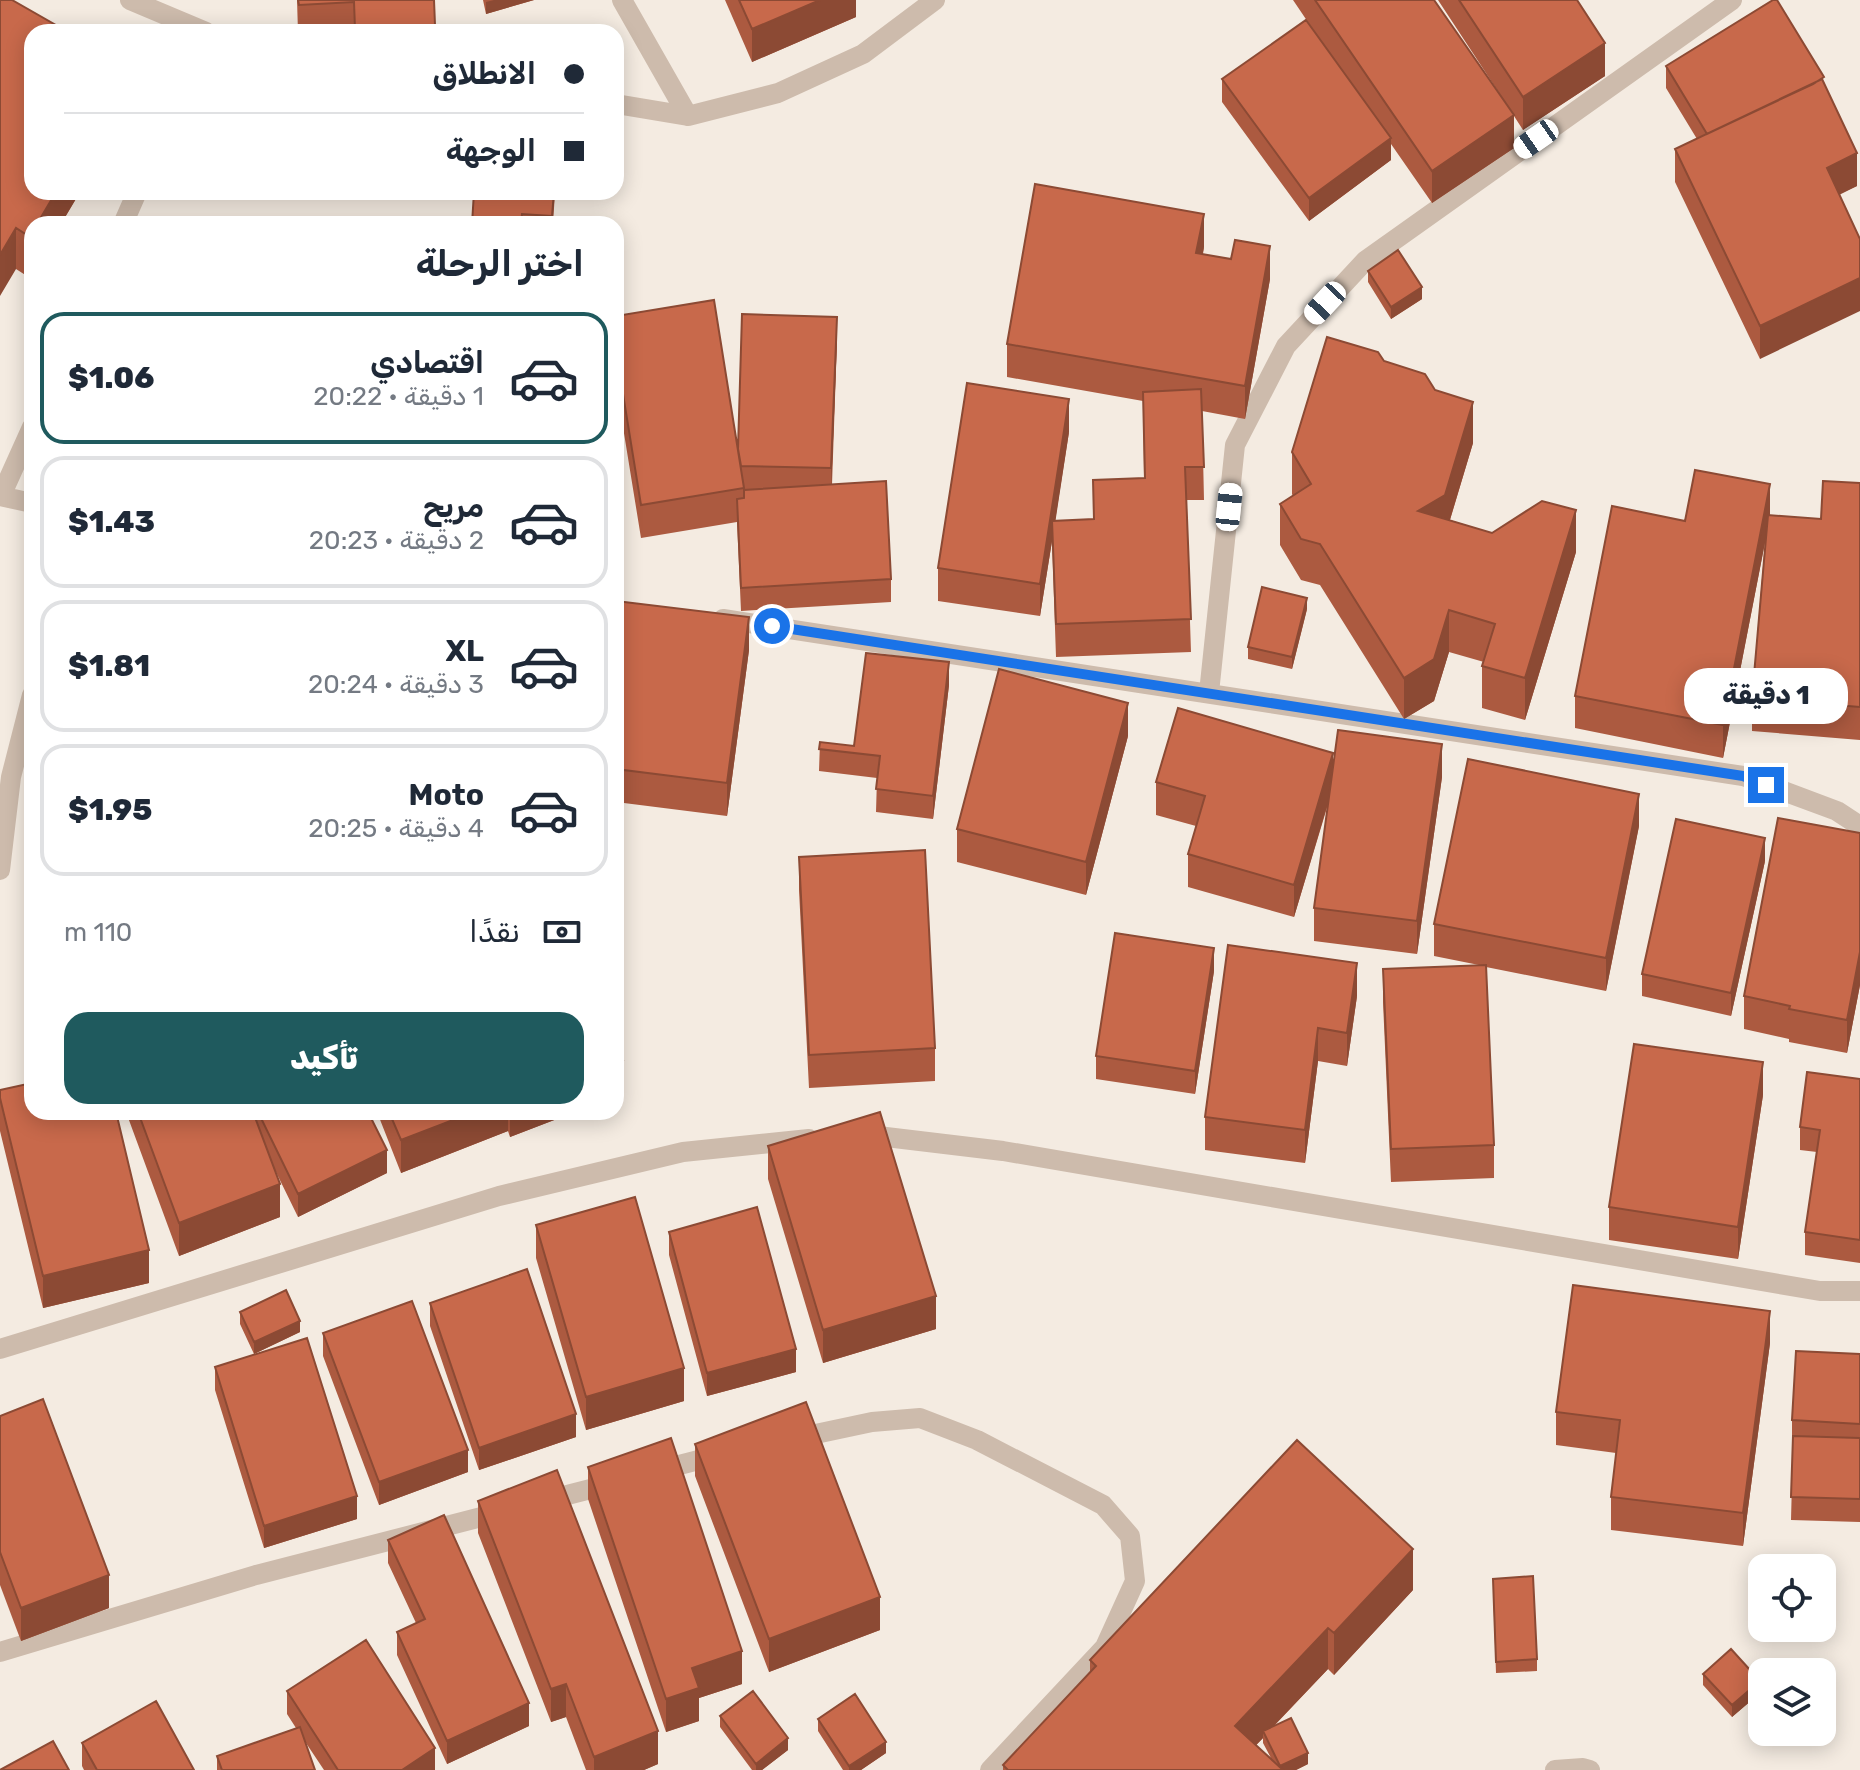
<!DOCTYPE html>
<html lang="ar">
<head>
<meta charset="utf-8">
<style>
  body { margin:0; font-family:Rubik,Vazirmatn,sans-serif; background:#f2f2f3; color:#1f2937; direction:rtl; height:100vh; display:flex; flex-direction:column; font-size:30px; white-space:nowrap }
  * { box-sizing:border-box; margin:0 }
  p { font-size:26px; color:#747a83 }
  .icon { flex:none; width:44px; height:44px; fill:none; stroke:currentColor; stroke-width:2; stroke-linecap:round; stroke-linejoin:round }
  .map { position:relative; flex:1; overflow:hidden; direction:ltr }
  .sheet { position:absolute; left:24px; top:216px; width:600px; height:904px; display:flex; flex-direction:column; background:#fff; border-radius:24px; box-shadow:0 4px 20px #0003; direction:rtl }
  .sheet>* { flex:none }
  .hud { position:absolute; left:24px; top:24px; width:600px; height:176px; border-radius:24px; box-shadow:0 4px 20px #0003; direction:rtl; display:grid; align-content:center; height:176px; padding:0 40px; background:#fff }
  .fabs { position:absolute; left:1748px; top:1554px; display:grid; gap:16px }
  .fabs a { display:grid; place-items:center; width:88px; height:88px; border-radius:16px; background:#fff; box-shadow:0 4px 20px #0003; font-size:40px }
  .end { position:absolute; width:36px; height:36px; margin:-18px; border:10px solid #1a73e8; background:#fff; box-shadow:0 0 0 4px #fff }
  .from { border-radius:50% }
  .bubble { position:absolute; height:56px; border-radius:24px; background:#fff; box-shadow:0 4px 20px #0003; font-size:26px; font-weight:800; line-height:56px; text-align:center; direction:rtl }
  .car { position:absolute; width:24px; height:48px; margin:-24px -12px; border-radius:10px; box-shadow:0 0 6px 2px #0007; background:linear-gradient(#fff 24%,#345 0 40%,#fff 0 76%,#345 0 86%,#fff 0) }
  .hud b { display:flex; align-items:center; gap:28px; height:76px; font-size:30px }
  .hud b+b { border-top:2px solid #e0e1e3 }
  .hud i { width:20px; height:20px; background:#1f2937 }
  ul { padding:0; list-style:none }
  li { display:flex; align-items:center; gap:24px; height:132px; margin:0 16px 12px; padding:0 24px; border:4px solid #e0e1e3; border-radius:24px }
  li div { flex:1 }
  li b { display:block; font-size:30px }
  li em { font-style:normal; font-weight:800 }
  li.active { border-color:#1f5a5e }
  li>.icon { width:72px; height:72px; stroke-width:1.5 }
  h2 { padding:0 40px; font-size:36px; line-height:96px }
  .pay { display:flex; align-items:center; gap:20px; height:88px; padding:0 40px; font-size:30px }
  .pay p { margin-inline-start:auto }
  .button { display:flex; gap:16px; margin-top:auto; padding:16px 40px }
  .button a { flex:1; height:92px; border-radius:24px; background:#1f5a5e; color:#fff; font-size:32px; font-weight:800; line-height:92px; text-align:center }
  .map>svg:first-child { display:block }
</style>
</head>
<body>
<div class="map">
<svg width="1860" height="1770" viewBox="0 0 1860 1770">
  <rect width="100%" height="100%" fill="#f4ebe1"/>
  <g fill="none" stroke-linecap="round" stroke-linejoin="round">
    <path stroke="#cdbbac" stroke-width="20" d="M 130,0 L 206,32
      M 622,0 L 688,116
      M 616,104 L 688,116 L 778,93 L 863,54 L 935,0
      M 123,224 L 137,192
      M 0,496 L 32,503
      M 1,496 L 32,427
      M 723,619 L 1743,776 L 1837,811 L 1860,826
      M 1209,693 L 1235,445 L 1286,346 L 1365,261 L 1732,0
      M 0,870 L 11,777 L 32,695
      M 861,1134 L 1003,1151 L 1820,1291 L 1860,1291
      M 0,1349 L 499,1196 L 683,1152 L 809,1139
      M 792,1439 L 872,1422 L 920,1418 L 977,1440 L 1103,1505 L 1130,1536 L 1135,1581 L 1105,1647 L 990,1770
      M 656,1471 L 722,1454
      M 540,1502 L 614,1483
      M 0,1652 L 256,1575 L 501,1512"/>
    <path stroke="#cdbbac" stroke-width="20" d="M 1555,1770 L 1583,1768 L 1590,1770"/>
  </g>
  <path fill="#ac5a40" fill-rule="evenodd" d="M 0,0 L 80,192 L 61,224 L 32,224 L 30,278 L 16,269 Z
    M 297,0 L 434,0 L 435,32 L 298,32 Z
    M 483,0 L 534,0 L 486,14 Z
    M 725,0 L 856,0 L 856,17 L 752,62 Z
    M 1293,0 L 1434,0 L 1505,102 L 1438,0 L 1577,0 L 1605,76 L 1523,130 L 1514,116 L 1514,148 L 1432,203 L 1391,144 L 1391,160 L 1309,221 L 1222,102 L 1222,79 L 1316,34 Z
    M 1666,66 L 1824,82 L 1857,186 L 1839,194 L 1760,359 L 1675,182 L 1675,149 L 1697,139 L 1666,88 Z
    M 555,192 L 553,224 L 472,224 Z
    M 1204,247 L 1203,254 L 1270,279 L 1245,419 L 1202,411 L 1204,500 L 1186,500 L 1191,652 L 1056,657 L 1052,541 L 1040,616 L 938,601 L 938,568 L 1069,432 L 1055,521 L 1093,519 L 1144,478 L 1143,401 L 1007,377 L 1007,344 Z
    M 1368,271 L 1422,299 L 1391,319 L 1368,282 Z
    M 616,316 L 738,449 L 837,340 L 832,485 L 891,579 L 891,602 L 741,611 L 737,522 L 641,538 L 616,384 Z
    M 1384,361 L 1435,390 L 1473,443 L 1450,520 L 1492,533 L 1576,552 L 1525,720 L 1482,708 L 1482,666 L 1484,662 L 1449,652 L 1434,701 L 1404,719 L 1320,585 L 1301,580 L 1280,545 L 1280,504 L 1293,496 L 1292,494 L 1292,452 Z
    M 616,429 L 622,502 L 622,535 L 616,535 Z
    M 1860,483 L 1860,740 L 1752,731 L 1752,698 L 1765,542 L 1723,758 L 1575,728 L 1575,696 L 1685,521 L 1770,515 L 1821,519 Z
    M 616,601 L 749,650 L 727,816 L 616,802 Z
    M 1307,609 L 1292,669 L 1248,659 L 1248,647 Z
    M 949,685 L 933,819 L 876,812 L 877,778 L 819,771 L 820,742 L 854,746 Z
    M 1128,736 L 1086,895 L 957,862 L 957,829 Z
    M 1333,769 L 1442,777 L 1417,954 L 1314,941 L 1314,908 L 1329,801 L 1294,917 L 1188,887 L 1188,854 L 1196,826 L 1156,815 L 1156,782 Z
    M 1639,826 L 1606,991 L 1486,967 L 1494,1145 L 1494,1178 L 1391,1182 L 1383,1002 L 1383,969 L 1479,965 L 1434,956 L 1434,924 Z
    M 1860,833 L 1860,985 L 1847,1053 L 1789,1042 L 1789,1039 L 1744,1029 L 1744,996 Z
    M 799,857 L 935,1048 L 935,1081 L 809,1088 L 799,890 Z
    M 1765,861 L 1731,1016 L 1642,996 L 1642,974 Z
    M 1214,971 L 1195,1094 L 1096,1079 L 1096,1056 Z
    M 1357,996 L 1347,1066 L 1318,1061 L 1305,1163 L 1205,1150 L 1205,1117 Z
    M 1860,1079 L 1860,1263 L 1805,1255 L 1805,1232 L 1817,1152 L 1800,1150 L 1800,1127 Z
    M 0,1090 L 149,1283 L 43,1308 L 0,1131 Z
    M 1763,1095 L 1738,1259 L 1609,1240 L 1609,1207 Z
    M 126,1112 L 368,1112 L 387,1173 L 298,1217 L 274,1168 L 280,1217 L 179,1256 Z
    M 377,1112 L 575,1112 L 510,1137 L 508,1131 L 401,1173 Z
    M 768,1146 L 936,1329 L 823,1363 L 768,1179 Z
    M 536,1225 L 684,1401 L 586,1430 L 536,1258 Z
    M 669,1232 L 796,1372 L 707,1396 L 669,1255 Z
    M 430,1303 L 576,1437 L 479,1470 L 430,1326 Z
    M 240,1312 L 300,1332 L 254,1354 L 240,1324 Z
    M 323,1333 L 468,1472 L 379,1505 L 323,1356 Z
    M 1770,1343 L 1743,1546 L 1611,1530 L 1611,1497 L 1616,1453 L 1556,1445 L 1556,1412 Z
    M 1860,1354 L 1860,1522 L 1791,1520 L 1793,1443 L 1792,1443 L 1792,1420 Z
    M 215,1367 L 357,1519 L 264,1548 L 215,1390 Z
    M 0,1416 L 109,1608 L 21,1641 L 0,1585 Z
    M 695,1444 L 880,1630 L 769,1672 L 695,1476 Z
    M 588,1467 L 742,1684 L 699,1698 L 699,1721 L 666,1732 L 588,1499 Z
    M 478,1501 L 658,1764 L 644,1770 L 586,1770 L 566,1717 L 551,1722 L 478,1533 Z
    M 388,1540 L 529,1726 L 447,1764 L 397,1655 L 397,1632 L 416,1623 L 388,1563 Z
    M 1413,1590 L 1334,1675 L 1328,1669 L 1274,1726 L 1308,1764 L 1296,1770 L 1003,1770 L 1003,1765 L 1090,1672 L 1090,1660 ZM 1263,1738 L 1263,1743 L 1271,1758 L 1256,1745 Z
    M 1493,1590 L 1537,1659 L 1537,1671 L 1496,1673 Z
    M 1703,1674 L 1760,1693 L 1732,1717 L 1703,1685 Z
    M 287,1691 L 435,1770 L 324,1770 L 304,1740 L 315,1770 L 217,1770 L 217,1756 L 296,1728 L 287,1714 Z
    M 720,1716 L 788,1750 L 762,1770 L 752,1770 L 720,1727 Z
    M 818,1719 L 886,1753 L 861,1770 L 843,1770 L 818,1731 Z
    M 82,1743 L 194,1770 L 84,1770 L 82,1766 Z"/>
  <path fill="#8c4a34" d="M 494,0 L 534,0 L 486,14 L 486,2 Z
    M 820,0 L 856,0 L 856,17 L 752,62 L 752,29 Z
    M 1605,43 L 1605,76 L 1523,130 L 1523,97 Z
    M 1514,115 L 1514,148 L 1432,203 L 1432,171 Z
    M 1391,138 L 1391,160 L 1309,221 L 1309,198 Z
    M 1857,153 L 1857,186 L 1827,201 L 1827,168 Z
    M 56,192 L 80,192 L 61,224 L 37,224 Z
    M 1204,214 L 1204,247 L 1196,286 L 1196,253 Z
    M 16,228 L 16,269 L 0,296 L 0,255 Z
    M 32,233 L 32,274 L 30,278 L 30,237 Z
    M 1270,246 L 1270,279 L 1245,419 L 1245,386 Z
    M 1860,278 L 1860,311 L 1760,359 L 1760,326 Z
    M 1422,287 L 1422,299 L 1391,319 L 1391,307 Z
    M 837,317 L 837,340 L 831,491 L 831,468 Z
    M 1069,399 L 1069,432 L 1053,537 L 1052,521 L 1052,541 L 1040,616 L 1040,584 Z
    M 1473,402 L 1473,443 L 1445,536 L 1418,511 Z
    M 1770,484 L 1770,517 L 1723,758 L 1723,725 Z
    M 1576,510 L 1576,552 L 1525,720 L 1525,678 Z
    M 1307,598 L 1307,609 L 1292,669 L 1292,657 Z
    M 1449,610 L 1449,652 L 1434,701 L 1404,719 L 1404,678 Z
    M 749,617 L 749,650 L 727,816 L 727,783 Z
    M 949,662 L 949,685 L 933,819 L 933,796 Z
    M 1128,703 L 1128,736 L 1086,895 L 1086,862 Z
    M 1442,744 L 1442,777 L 1417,954 L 1417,921 Z
    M 1333,753 L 1333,786 L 1294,917 L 1294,885 Z
    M 1639,794 L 1639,826 L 1606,991 L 1606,958 Z
    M 1765,838 L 1765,861 L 1731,1016 L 1731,993 Z
    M 1214,948 L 1214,971 L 1195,1094 L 1195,1071 Z
    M 1860,952 L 1860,985 L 1847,1053 L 1847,1020 Z
    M 1357,963 L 1357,996 L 1347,1066 L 1347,1033 Z
    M 1318,1028 L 1318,1061 L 1305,1163 L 1305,1130 Z
    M 623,1060 L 623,1093 L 616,1096 L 616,1063 Z
    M 1763,1062 L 1763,1095 L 1738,1259 L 1738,1227 Z
    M 474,1112 L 508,1112 L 508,1131 L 401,1173 L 401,1140 Z
    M 510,1112 L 575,1112 L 510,1137 Z
    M 387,1150 L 387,1173 L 298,1217 L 298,1194 Z
    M 280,1184 L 280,1217 L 179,1256 L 179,1223 Z
    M 149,1250 L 149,1283 L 43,1308 L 43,1276 Z
    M 936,1296 L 936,1329 L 823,1363 L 823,1330 Z
    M 1770,1311 L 1770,1343 L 1743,1546 L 1743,1513 Z
    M 300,1321 L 300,1332 L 254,1354 L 254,1342 Z
    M 796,1349 L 796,1372 L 707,1396 L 707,1373 Z
    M 684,1368 L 684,1401 L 586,1430 L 586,1397 Z
    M 576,1414 L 576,1437 L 479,1470 L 479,1448 Z
    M 468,1450 L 468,1472 L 379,1505 L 379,1482 Z
    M 357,1496 L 357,1519 L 264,1548 L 264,1526 Z
    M 1413,1549 L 1413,1590 L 1334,1675 L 1334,1633 Z
    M 109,1575 L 109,1608 L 21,1641 L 21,1608 Z
    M 880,1597 L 880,1630 L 769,1672 L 769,1639 Z
    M 1328,1628 L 1328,1669 L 1265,1735 L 1263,1731 L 1263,1738 L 1235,1767 L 1235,1726 Z
    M 742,1651 L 742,1684 L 699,1698 L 699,1721 L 666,1732 L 666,1699 L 692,1668 Z
    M 1760,1681 L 1760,1693 L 1732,1717 L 1732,1705 Z
    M 566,1684 L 566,1717 L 551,1722 L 551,1689 Z
    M 529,1703 L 529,1726 L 447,1764 L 447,1741 Z
    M 658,1731 L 658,1764 L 644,1770 L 594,1770 L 594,1757 Z
    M 788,1738 L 788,1750 L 762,1770 L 756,1770 L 756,1764 Z
    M 886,1742 L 886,1753 L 861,1770 L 849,1770 L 849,1766 Z
    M 435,1748 L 435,1770 L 402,1770 Z
    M 1308,1753 L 1308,1764 L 1296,1770 L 1280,1770 L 1280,1766 Z"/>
  <path fill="#c8694b" stroke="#8c4a34" stroke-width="2" d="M 0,0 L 12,0 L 68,32 L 32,32 L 32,192 L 56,192 L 37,224 L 32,224 L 32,233 L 30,237 L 16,228 L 0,255 Z
    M 298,0 L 434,0 L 435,25 L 355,29 L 354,2 L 299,5 Z
    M 739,0 L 820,0 L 752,29 Z
    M 1315,0 L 1434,0 L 1514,115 L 1432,171 Z
    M 1459,0 L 1577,0 L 1605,43 L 1523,97 Z
    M 1773,0 L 1777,0 L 1824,77 L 1813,84 L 1707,134 L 1666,66 Z
    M 1306,20 L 1391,138 L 1309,198 L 1222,79 Z
    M 1822,79 L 1857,153 L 1827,168 L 1860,239 L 1860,278 L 1760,326 L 1675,149 Z
    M 1035,184 L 1204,214 L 1196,253 L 1231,259 L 1235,240 L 1270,246 L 1245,386 L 1007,344 Z
    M 474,192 L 554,192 L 552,216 L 522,214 L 521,224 L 472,224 Z
    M 1398,250 L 1422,287 L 1391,307 L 1368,271 Z
    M 714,300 L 744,488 L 641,505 L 616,351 L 616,316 Z
    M 742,314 L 837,317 L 831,468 L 741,466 L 738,449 Z
    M 1327,337 L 1378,352 L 1384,361 L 1425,374 L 1435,390 L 1473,402 L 1445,495 L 1418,511 L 1492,533 L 1542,501 L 1576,510 L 1525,678 L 1482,666 L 1495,624 L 1449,610 L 1434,659 L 1404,678 L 1320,544 L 1301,539 L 1280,504 L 1311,484 L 1292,452 Z
    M 967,383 L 1069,399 L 1040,584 L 938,568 Z
    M 1201,389 L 1204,467 L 1185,467 L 1191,619 L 1056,624 L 1052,521 L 1094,519 L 1093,480 L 1145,478 L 1143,392 Z
    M 616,429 L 622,502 L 616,503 Z
    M 1695,470 L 1770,484 L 1723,725 L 1575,696 L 1612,506 L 1685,521 Z
    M 886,481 L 891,579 L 741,588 L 737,499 L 744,498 L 744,490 Z
    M 1823,481 L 1860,483 L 1860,707 L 1752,698 L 1768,515 L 1821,519 Z
    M 1262,587 L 1307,598 L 1292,657 L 1248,647 Z
    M 616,601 L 749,617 L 727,783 L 616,769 Z
    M 866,653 L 949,662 L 933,796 L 876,789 L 880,756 L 819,749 L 820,742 L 854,746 Z
    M 999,669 L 1128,703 L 1086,862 L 957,829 Z
    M 1178,708 L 1333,753 L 1294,885 L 1188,854 L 1205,796 L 1156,782 Z
    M 1338,730 L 1442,744 L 1417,921 L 1314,908 Z
    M 1468,759 L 1639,794 L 1606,958 L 1434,924 Z
    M 1778,818 L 1860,833 L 1860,952 L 1847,1020 L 1789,1009 L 1790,1006 L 1744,996 Z
    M 1676,819 L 1765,838 L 1731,993 L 1642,974 Z
    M 925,850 L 935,1048 L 809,1055 L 799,857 Z
    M 1115,933 L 1214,948 L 1195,1071 L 1096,1056 Z
    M 1228,945 L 1357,963 L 1347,1033 L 1318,1028 L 1305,1130 L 1205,1117 Z
    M 1486,965 L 1494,1145 L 1391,1149 L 1383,969 Z
    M 616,1042 L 623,1060 L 616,1063 Z
    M 1634,1044 L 1763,1062 L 1738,1227 L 1609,1207 Z
    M 1807,1072 L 1860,1079 L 1860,1240 L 1805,1232 L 1820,1130 L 1800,1127 Z
    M 32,1083 L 32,1112 L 116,1112 L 149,1250 L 43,1276 L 0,1098 L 0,1090 Z
    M 138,1112 L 253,1112 L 280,1184 L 179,1223 Z
    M 258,1112 L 368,1112 L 387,1150 L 298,1194 Z
    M 389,1112 L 474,1112 L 401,1140 Z
    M 880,1112 L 936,1296 L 823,1330 L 768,1146 Z
    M 635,1197 L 684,1368 L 586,1397 L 536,1225 Z
    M 757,1207 L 796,1349 L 707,1373 L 669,1232 Z
    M 527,1269 L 576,1414 L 479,1448 L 430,1303 Z
    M 1573,1285 L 1770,1311 L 1743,1513 L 1611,1497 L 1620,1420 L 1556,1412 Z
    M 286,1290 L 300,1321 L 254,1342 L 240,1312 Z
    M 412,1301 L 468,1450 L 379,1482 L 323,1333 Z
    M 307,1338 L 357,1496 L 264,1526 L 215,1367 Z
    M 1796,1351 L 1860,1354 L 1860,1424 L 1792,1420 Z
    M 43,1399 L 109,1575 L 21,1608 L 0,1552 L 0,1416 Z
    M 806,1402 L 880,1597 L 769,1639 L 695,1444 Z
    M 1793,1436 L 1860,1438 L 1860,1499 L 1791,1497 Z
    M 671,1438 L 742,1651 L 692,1668 L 699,1688 L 666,1699 L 588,1467 Z
    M 1297,1440 L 1413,1549 L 1334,1633 L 1328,1628 L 1235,1726 L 1283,1770 L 1008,1770 L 1003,1765 L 1096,1666 L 1090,1660 Z
    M 557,1470 L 658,1731 L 594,1757 L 566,1684 L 551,1689 L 478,1501 Z
    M 444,1515 L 529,1703 L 447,1741 L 397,1632 L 425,1619 L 388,1540 Z
    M 1533,1576 L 1537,1659 L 1496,1662 L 1493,1579 Z
    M 366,1640 L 435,1748 L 402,1770 L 338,1770 L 287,1691 Z
    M 1731,1649 L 1760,1681 L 1732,1705 L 1703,1674 Z
    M 753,1691 L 788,1738 L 756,1764 L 720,1716 Z
    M 855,1694 L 886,1742 L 849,1766 L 818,1719 Z
    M 156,1701 L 194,1770 L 97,1770 L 82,1743 Z
    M 1291,1718 L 1308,1753 L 1280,1766 L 1263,1731 Z
    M 300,1727 L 315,1770 L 222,1770 L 217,1756 Z
    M 53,1741 L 69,1770 L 0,1770 Z"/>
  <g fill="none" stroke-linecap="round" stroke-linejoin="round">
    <path stroke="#1a73e8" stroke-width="10" d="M 772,626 L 1743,776 L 1766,785"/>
  </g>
</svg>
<div class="fabs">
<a><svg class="icon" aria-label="locate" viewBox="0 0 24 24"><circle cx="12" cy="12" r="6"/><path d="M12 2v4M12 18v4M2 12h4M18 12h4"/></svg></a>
<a><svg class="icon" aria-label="layers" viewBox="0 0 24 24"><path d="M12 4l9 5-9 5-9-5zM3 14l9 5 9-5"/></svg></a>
</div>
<i class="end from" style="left:772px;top:626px"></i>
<i class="end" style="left:1766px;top:785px"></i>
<div class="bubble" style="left:1684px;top:668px;width:164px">1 دقيقة</div>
<i class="car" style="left:1536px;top:139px;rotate:235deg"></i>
<i class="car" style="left:1325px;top:303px;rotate:223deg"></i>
<i class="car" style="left:1229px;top:507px;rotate:6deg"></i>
<div class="hud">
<b><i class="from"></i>الانطلاق</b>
<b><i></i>الوجهة</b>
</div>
<section class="sheet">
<h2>اختر الرحلة</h2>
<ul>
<li class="active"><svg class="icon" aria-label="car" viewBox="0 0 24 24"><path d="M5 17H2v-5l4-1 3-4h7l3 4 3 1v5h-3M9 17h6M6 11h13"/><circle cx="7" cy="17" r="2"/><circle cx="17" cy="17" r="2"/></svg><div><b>اقتصادي</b><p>1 دقيقة · 20:22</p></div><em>$1.06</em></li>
<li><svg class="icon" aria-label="car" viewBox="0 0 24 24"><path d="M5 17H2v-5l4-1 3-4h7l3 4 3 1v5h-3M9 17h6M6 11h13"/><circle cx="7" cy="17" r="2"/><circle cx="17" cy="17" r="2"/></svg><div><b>مريح</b><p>2 دقيقة · 20:23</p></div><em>$1.43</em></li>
<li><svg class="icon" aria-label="car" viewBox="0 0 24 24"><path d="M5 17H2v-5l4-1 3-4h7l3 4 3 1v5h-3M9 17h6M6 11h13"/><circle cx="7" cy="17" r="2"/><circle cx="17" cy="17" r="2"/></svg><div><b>XL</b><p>3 دقيقة · 20:24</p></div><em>$1.81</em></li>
<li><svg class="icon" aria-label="car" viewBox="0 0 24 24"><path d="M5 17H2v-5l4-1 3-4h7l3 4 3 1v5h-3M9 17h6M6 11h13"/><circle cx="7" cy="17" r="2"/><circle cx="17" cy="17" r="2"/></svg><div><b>Moto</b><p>4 دقيقة · 20:25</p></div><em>$1.95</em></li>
</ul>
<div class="pay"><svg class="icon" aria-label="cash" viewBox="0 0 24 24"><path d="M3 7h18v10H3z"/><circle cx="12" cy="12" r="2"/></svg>نقدًا<p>110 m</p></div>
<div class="button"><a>تأكيد</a></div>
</section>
</div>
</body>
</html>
